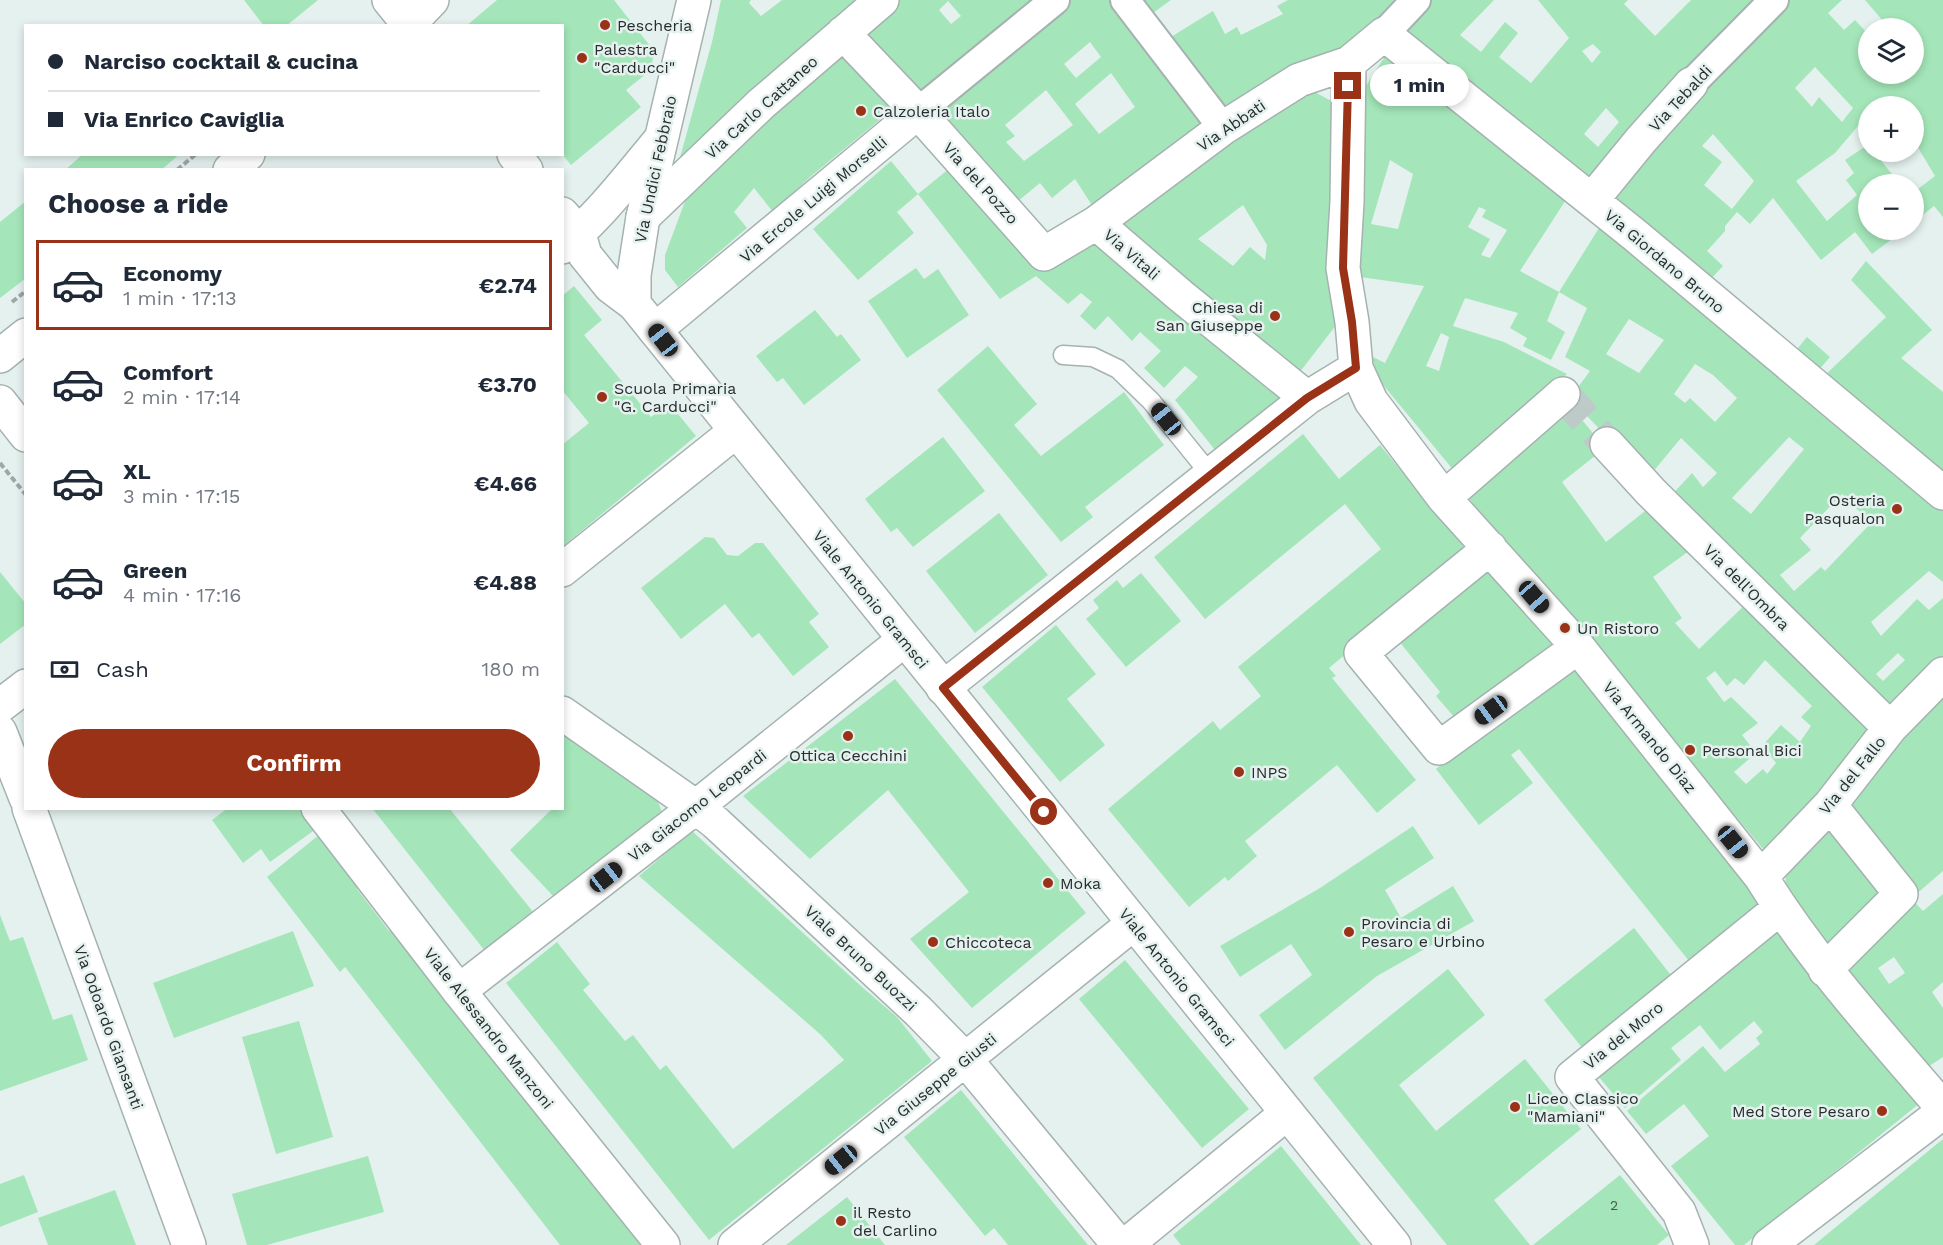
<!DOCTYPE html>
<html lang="en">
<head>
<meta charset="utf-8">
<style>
  body { margin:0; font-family:"Work Sans",sans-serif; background:#f2f2f3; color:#1f2937; height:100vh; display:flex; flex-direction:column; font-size:22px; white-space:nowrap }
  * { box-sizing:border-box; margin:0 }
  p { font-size:20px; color:#747a83 }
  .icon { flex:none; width:33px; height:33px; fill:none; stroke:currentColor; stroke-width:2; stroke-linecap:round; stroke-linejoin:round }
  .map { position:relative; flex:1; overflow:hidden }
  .side { position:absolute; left:24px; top:168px; width:540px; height:642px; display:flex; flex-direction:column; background:#fff; border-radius:0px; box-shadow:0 3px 9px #0003 }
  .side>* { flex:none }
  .guide { position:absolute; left:24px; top:24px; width:540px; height:132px; border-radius:0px; box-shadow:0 3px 9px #0003; display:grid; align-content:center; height:132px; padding:0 24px; background:#fff }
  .tools { position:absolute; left:1858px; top:18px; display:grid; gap:12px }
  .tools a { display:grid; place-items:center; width:66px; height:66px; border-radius:50%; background:#fff; box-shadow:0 3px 9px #0003; font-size:30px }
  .end { position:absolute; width:27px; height:27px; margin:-14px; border:8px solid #9a3217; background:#fff; box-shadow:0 0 0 3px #fff }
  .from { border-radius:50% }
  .bubble { position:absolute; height:42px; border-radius:21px; background:#fff; box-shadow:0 3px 9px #0003; font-size:20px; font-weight:700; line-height:42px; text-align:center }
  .car { position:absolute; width:18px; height:36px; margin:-18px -9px; border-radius:8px; box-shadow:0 0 4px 2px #0007; background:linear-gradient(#222 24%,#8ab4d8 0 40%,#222 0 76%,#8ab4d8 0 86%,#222 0) }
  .guide b { display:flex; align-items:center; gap:21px; height:57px; font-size:22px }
  .guide b+b { border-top:2px solid #e0e1e3 }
  .guide i { width:15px; height:15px; background:#1f2937 }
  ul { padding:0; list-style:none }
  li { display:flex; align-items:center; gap:18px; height:90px; margin:0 12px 9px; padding:0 12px; border:3px solid transparent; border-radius:0px }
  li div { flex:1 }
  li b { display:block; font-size:22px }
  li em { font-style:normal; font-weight:700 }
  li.current { border-color:#9a3217 }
  li>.icon { width:54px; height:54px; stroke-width:1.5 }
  h2 { padding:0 24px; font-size:27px; line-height:72px }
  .pay { display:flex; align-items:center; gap:15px; height:66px; padding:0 24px; font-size:22px }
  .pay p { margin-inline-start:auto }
  .primary-button { display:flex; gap:12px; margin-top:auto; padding:12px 24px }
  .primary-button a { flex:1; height:69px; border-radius:36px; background:#9a3217; color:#fff; font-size:24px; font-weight:700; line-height:69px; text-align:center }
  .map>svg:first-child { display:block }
</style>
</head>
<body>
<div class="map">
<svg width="1943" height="1245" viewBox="0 0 1943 1245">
  <rect width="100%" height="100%" fill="#e4f1ef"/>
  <path fill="#a4e6b9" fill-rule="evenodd" d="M 244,0 L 318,0 L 286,26 L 264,26 Z
    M 497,0 L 614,0 L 654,51 L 651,70 L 626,90 L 641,107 L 571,165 L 562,154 L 562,26 L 466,26 Z
    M 721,0 L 751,0 L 749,3 L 761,16 L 782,0 L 871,0 L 679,161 L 712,42 Z
    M 897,0 L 1041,0 L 917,105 L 857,34 ZM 948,1 L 961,16 L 951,24 L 939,10 Z
    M 1066,0 L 1119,0 L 1215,123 L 1095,210 L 1075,179 L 1052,198 L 1040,183 L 1011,207 L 932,111 ZM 1090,42 L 1101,57 L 1076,78 L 1064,64 ZM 1111,73 L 1135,107 L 1099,134 L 1075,104 ZM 1046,90 L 1073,125 L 1024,161 L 1006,142 L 1015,136 L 1005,125 Z
    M 1134,0 L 1171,0 L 1146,18 Z
    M 1288,0 L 1403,0 L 1355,47 L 1224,118 L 1166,40 L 1213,11 L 1225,34 L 1237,27 L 1241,35 L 1283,14 L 1277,6 Z
    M 1432,0 L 1494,0 L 1460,35 L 1481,52 L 1505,22 L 1518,33 L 1499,57 L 1531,83 L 1569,38 L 1538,0 L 1628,0 L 1624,4 L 1655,36 L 1691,0 L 1763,0 L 1592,187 L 1400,32 ZM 1593,44 L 1601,52 L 1592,63 L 1582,51 ZM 1606,108 L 1619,122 L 1598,147 L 1584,134 Z
    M 1784,0 L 1842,0 L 1828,13 L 1844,30 L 1855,20 L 1869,35 L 1869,74 L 1914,74 L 1914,28 L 1889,28 L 1865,0 L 1943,0 L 1943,217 L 1934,206 L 1914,222 L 1914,192 L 1935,176 L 1914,141 L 1914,106 L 1892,106 L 1885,96 L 1875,106 L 1869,106 L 1869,113 L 1835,153 L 1796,181 L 1827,221 L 1857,195 L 1846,180 L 1854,173 L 1845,160 L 1869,144 L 1869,152 L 1874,152 L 1900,184 L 1869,184 L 1869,230 L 1904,230 L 1872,254 L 1855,232 L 1821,260 L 1773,198 L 1750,224 L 1737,212 L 1725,226 L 1725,231 L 1707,251 L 1723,266 L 1710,280 L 1609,198 ZM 1815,67 L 1853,108 L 1842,122 L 1819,97 L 1812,107 L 1795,88 ZM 1713,134 L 1754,181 L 1732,209 L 1704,185 L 1722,162 L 1702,146 Z
    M 843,46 L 894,108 L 810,177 L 773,212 L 754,188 L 734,212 L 747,228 L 678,287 L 665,270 L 665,255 L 687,196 Z
    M 1389,50 L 1571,192 L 1520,271 L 1559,292 L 1604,220 L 1943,507 L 1943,582 L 1929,571 L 1871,622 L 1881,636 L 1917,599 L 1929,610 L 1943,598 L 1943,664 L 1889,721 L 1667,500 L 1692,473 L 1703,487 L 1717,473 L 1681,438 L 1647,479 L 1570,398 L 1590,371 L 1565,357 L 1587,308 L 1559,292 L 1547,321 L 1565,332 L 1551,360 L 1523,346 L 1527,338 L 1510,328 L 1518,313 L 1465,298 L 1453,326 L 1504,342 L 1567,374 L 1517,424 L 1459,477 L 1380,381 L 1371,356 L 1385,363 L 1424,286 L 1353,276 L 1357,100 ZM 1390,160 L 1413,174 L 1398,229 L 1371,224 ZM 1479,207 L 1486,210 L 1482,217 L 1507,230 L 1490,258 L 1481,255 L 1490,239 L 1468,227 ZM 1629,319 L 1664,340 L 1639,373 L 1606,354 ZM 1441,333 L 1449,337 L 1439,371 L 1426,366 ZM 1695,364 L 1713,375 L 1737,398 L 1715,422 L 1690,398 L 1685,403 L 1674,394 ZM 1789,437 L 1804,449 L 1751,514 L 1732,498 ZM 1842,494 L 1871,523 L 1825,571 L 1821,567 L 1794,591 L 1780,575 L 1811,550 L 1800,538 ZM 1898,653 L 1905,660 L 1883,681 L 1876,674 Z
    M 1305,87 L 1341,106 L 1340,320 L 1296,377 L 1113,222 ZM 1243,205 L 1267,245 L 1265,260 L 1250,247 L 1233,266 L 1198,239 Z
    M 83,154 L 180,154 L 161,170 L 65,170 Z
    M 891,161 L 918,194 L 956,163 L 1044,270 L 1096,237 L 1290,396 L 1219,455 L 1175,400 L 1198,377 L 1185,366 L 1164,388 L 1144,368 L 1161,351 L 1140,332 L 1132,341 L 1108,316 L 1095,330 L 1080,316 L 1092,302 L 1081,293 L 1068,304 L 1036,276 L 1000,299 L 918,194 L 897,212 L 914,233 L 858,280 L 813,229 Z
    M 26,201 L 26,278 L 0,298 L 0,222 Z
    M 1866,261 L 1932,330 L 1901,358 L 1943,392 L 1943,475 L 1822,378 L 1886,317 L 1851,280 Z
    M 916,268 L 924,279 L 938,269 L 969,315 L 907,358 L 868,301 Z
    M 574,286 L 602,320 L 584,335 L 651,417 L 669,403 L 696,436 L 562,547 L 562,445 L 589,423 L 562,390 L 562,296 Z
    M 815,310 L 837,337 L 841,334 L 861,360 L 804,405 L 783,378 L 777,382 L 756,356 Z
    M 1807,337 L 1830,357 L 1816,373 L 1793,354 Z
    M 988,346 L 1037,404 L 1014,425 L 1041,456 L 1124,392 L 1164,445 L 1085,507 L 1093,517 L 1061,542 L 937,390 Z
    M 1565,399 L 1605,448 L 1562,482 L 1606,542 L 1654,504 L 1696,546 L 1653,577 L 1682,618 L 1675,623 L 1699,649 L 1749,601 L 1882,726 L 1770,857 L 1488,524 L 1461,487 ZM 1765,660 L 1812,706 L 1801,717 L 1811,726 L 1800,742 L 1781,725 L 1763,745 L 1776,763 L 1767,774 L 1763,769 L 1746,784 L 1734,772 L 1756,753 L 1742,735 L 1758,723 L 1731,697 L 1724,702 L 1706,678 L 1715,671 L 1727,686 L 1735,678 L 1744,685 Z
    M 1303,434 L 1339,479 L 1380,445 L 1468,552 L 1329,668 L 1336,676 L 1332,678 L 1416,780 L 1377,813 L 1337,765 L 1245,841 L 1257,856 L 1228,881 L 1225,877 L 1189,907 L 1108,809 L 1213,721 L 1220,730 L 1261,696 L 1238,667 L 1381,549 L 1345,504 L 1205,619 L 1154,557 Z
    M 943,437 L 985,491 L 913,547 L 897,528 L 891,532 L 865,499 Z
    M 999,513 L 1048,575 L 975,633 L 926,571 Z
    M 705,537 L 714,538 L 727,555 L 738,556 L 755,543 L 763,543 L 819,614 L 809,622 L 829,647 L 793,676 L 759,633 L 752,638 L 725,604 L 681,639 L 641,588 Z
    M 1489,563 L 1561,650 L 1461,725 L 1436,696 L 1440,692 L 1398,640 Z
    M 0,572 L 26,604 L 26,624 L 0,644 Z
    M 1141,573 L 1181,621 L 1126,667 L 1086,619 L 1099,608 L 1093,600 L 1117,580 L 1123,588 Z
    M 1056,625 L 1096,674 L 1067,699 L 1105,745 L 1060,782 L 982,687 Z
    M 1570,664 L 1765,909 L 1693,966 L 1519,749 L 1511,755 L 1533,783 L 1479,825 L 1436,769 Z
    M 895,679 L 1086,913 L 972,1008 L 910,939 L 969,892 L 888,790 L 810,859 L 743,796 Z
    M 1943,688 L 1943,871 L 1914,896 L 1837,809 Z
    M 562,726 L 653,789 L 662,812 L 553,896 L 510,850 L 553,808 L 562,808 Z
    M 228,808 L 302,808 L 316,829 L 270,862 L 261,849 L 243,863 L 212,820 Z
    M 372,808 L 449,808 L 534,913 L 485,951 Z
    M 1829,817 L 1892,896 L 1829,960 L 1784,897 L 1787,866 Z
    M 1413,826 L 1434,858 L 1385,890 L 1401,918 L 1453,886 L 1474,921 L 1377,976 L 1285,1050 L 1259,1015 L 1312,975 L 1291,944 L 1240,977 L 1220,946 L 1320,888 Z
    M 325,830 L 365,883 L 357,889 L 389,931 L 396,926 L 643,1245 L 560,1245 L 345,967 L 340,972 L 267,877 Z
    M 692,831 L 862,987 L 897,1017 L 932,1061 L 709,1240 L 506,983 L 557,942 L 590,984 L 583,990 L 625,1041 L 633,1035 L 660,1070 L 666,1065 L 733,1149 L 844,1060 L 821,1035 L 639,876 Z
    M 1943,894 L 1943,982 L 1932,992 L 1943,1008 L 1943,1057 L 1920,1072 L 1834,968 L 1908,895 L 1923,911 ZM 1894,957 L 1905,973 L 1889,984 L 1878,968 Z
    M 0,915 L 10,941 L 23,937 L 53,1020 L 72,1014 L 88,1060 L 0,1091 Z
    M 1781,923 L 1920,1103 L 1744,1245 L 1735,1245 L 1671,1166 L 1709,1136 L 1684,1104 L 1646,1134 L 1627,1111 L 1703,1046 L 1725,1072 L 1760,1044 L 1756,1038 L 1763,1032 L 1754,1021 L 1720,1050 L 1700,1025 L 1671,1048 L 1681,1060 L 1625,1108 L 1598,1076 Z
    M 1634,928 L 1677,983 L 1587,1054 L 1544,1000 Z
    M 293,931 L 314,986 L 174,1038 L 153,983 Z
    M 1125,960 L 1249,1109 L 1202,1148 L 1079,999 Z
    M 1448,969 L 1485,1015 L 1399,1085 L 1436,1131 L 1525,1059 L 1581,1129 L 1494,1200 L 1530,1245 L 1447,1245 L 1313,1078 Z
    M 299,1021 L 333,1137 L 276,1154 L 242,1037 Z
    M 961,1090 L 1088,1245 L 1008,1245 L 994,1228 L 985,1236 L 904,1137 Z
    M 1943,1139 L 1943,1245 L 1814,1245 Z
    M 1281,1146 L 1361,1245 L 1181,1245 L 1173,1235 Z
    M 368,1156 L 384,1212 L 267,1245 L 247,1245 L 232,1194 Z
    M 24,1175 L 38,1212 L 0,1227 L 0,1184 Z
    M 1620,1175 L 1669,1235 L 1657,1245 L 1533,1245 Z
    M 115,1190 L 136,1245 L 48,1245 L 38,1218 Z
    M 847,1197 L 885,1245 L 786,1245 Z"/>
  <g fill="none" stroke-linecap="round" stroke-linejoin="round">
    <path stroke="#becac8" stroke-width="33" stroke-dasharray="33 16" stroke-linecap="butt" d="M 1563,394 L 1607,444"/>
    <g stroke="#a5b2b0" stroke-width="21">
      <path id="service" d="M 1063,355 L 1093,357 L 1118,369 L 1151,401 L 1210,474"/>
    </g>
    <g stroke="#a5b2b0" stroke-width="32">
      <path id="pedestrian" d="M 1125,0 L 1223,128
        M 1384,34 L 1416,0
        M 1691,84 L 1774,0
        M 918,112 L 1055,0"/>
    </g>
    <g stroke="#a5b2b0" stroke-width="36">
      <path id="minor" d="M 389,0 L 410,26
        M 843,33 L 918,112 L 1044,254 L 1096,223 L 1223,128 L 1299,80 L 1349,63 L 1384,34 L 1636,236 L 1943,493
        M 1349,63 L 1347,202 L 1343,268 L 1352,322 L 1356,368 L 1371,401 L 1444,498 L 1578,647 L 1761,877 C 1813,961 1879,1033 1943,1108
        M 514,154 L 526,170
        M 1592,200 L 1641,140 L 1691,84
        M 562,214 L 579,234 L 585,255 L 610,286 L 634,304
        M 643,217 L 761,104 L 882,0
        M 1096,223 L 1181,296 L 1307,398
        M 562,247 C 600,216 629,177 660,140
        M 655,330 L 918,112
        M 1607,444 L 1651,492 L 1890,728
        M 1444,498 L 1563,394
        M 1490,548 L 1361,653 L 1439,748 L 1578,647
        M 562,570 L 736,431
        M 943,688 L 1307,398 L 1356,368
        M 0,706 L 26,686
        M 562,713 L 696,807 L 716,823 L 918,1011 L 965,1059 L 1119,1245
        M 0,732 L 26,798
        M 29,808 L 189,1245
        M 1761,877 L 1830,805 L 1890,728 L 1943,674
        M 1825,970 L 1901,894 L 1830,805
        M 459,991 L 696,807 L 904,640
        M 735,1245 L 1134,923
        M 1126,1245 L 1287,1113
        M 1692,1245 L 1679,1212 L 1572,1077 L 1780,908
        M 1769,1245 L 1943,1112"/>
    </g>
    <g stroke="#a5b2b0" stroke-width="36">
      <path id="tertiary" d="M 694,0 L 643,217 L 634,275 L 634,304 L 1394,1245
        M 407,26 L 432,0
        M 230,170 L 248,154
        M 0,356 L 26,335
        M 0,402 L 26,435
        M 318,808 L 459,991 L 663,1245"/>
    </g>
    <path stroke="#9da7a6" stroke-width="4" stroke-dasharray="6 3" stroke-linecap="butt" d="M 177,170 L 196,154
      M 12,302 L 26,291
      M 0,463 L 26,495"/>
    <use href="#service" stroke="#fff" stroke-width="18"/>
    <use href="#pedestrian" stroke="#fff" stroke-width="28"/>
    <use href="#minor" stroke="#fff" stroke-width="33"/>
    <use href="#tertiary" stroke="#fff" stroke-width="33"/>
  </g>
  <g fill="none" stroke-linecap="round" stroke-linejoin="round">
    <path stroke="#9a3217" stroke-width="8" d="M 1044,812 L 943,688 L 1307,398 L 1356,368 L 1352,322 L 1343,268 L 1348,86"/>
  </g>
  <g fill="#9a3217" stroke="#e4f1ef" stroke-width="2">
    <circle cx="605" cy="25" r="6"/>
    <circle cx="582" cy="58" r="6"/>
    <circle cx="861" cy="111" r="6"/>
    <circle cx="1275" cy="316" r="6"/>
    <circle cx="602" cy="397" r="6"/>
    <circle cx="1897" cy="509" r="6"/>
    <circle cx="1565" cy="628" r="6"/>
    <circle cx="848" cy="736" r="6"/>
    <circle cx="1690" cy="750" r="6"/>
    <circle cx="1239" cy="772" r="6"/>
    <circle cx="1048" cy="883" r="6"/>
    <circle cx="1349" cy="932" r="6"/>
    <circle cx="933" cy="942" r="6"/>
    <circle cx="1515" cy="1107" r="6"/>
    <circle cx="1882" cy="1111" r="6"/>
    <circle cx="841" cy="1221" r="6"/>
  </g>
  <g text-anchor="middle" stroke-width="5" stroke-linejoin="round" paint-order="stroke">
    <g font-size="14" fill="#475a4f">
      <text x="1614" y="1210">2</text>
    </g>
    <g font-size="16" fill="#282c2c" stroke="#e4f1ef" text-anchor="start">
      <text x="617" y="31">Pescheria</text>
      <text x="594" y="55">Palestra<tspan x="594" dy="18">"Carducci"</tspan></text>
      <text x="873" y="117">Calzoleria Italo</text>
      <text x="1263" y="313" text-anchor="end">Chiesa di<tspan x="1263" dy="18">San Giuseppe</tspan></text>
      <text x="614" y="394">Scuola Primaria<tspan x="614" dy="18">"G. Carducci"</tspan></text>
      <text x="1885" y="506" text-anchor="end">Osteria<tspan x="1885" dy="18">Pasqualon</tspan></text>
      <text x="1577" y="634">Un Ristoro</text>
      <text x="1702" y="756">Personal Bici</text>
      <text x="848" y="761" text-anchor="middle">Ottica Cecchini</text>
      <text x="1251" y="778">INPS</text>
      <text x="1060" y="889">Moka</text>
      <text x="1361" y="929">Provincia di<tspan x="1361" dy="18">Pesaro e Urbino</tspan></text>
      <text x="945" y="948">Chiccoteca</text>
      <text x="1527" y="1104">Liceo Classico<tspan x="1527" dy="18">"Mamiani"</tspan></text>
      <text x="1870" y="1117" text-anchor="end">Med Store Pesaro</text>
      <text x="853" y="1218">il Resto<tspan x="853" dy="18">del Carlino</tspan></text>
    </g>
    <g font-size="16" fill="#282c2c" stroke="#e4f1ef">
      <text transform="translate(1680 98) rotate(-47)" y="6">Via Tebaldi</text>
      <text transform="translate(761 107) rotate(-42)" y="6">Via Carlo Cattaneo</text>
      <text transform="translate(1231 125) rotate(-34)" y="6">Via Abbati</text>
      <text transform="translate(655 169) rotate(-78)" y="6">Via Undici Febbraio</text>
      <text transform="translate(981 183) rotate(48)" y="6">Via del Pozzo</text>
      <text transform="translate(813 199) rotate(-40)" y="6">Via Ercole Luigi Morselli</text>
      <text transform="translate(1132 254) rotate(41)" y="6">Via Vitali</text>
      <text transform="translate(1665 261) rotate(40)" y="6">Via Giordano Bruno</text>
      <text transform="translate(1747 587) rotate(45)" y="6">Via dell'Ombra</text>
      <text transform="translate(871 599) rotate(51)" y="6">Viale Antonio Gramsci</text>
      <text transform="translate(1650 737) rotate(51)" y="6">Via Armando Diaz</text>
      <text transform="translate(1852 775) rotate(-51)" y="6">Via del Fallo</text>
      <text transform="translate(697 805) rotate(-38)" y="6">Via Giacomo Leopardi</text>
      <text transform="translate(861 958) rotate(43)" y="6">Viale Bruno Buozzi</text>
      <text transform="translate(1177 977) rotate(51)" y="6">Viale Antonio Gramsci</text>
      <text transform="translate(109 1027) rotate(70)" y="6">Via Odoardo Giansanti</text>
      <text transform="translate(489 1028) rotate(52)" y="6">Viale Alessandro Manzoni</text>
      <text transform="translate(1623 1035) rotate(-39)" y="6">Via del Moro</text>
      <text transform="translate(935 1084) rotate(-39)" y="6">Via Giuseppe Giusti</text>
    </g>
  </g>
</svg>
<div class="tools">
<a><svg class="icon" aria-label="layers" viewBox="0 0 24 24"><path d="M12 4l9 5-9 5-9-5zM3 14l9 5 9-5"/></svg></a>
<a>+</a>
<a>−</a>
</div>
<i class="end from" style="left:1044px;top:812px"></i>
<i class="end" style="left:1348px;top:86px"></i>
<div class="bubble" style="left:1370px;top:64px;width:99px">1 min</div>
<i class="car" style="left:663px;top:340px;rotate:322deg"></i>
<i class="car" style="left:1166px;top:419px;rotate:321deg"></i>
<i class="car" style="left:1534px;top:597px;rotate:139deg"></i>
<i class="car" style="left:1491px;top:710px;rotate:234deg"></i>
<i class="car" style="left:1733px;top:842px;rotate:141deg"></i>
<i class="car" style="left:606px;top:877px;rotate:52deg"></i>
<i class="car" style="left:841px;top:1160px;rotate:231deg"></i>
<div class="guide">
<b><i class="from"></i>Narciso cocktail &amp; cucina</b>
<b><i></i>Via Enrico Caviglia</b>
</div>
<section class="side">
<h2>Choose a ride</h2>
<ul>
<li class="current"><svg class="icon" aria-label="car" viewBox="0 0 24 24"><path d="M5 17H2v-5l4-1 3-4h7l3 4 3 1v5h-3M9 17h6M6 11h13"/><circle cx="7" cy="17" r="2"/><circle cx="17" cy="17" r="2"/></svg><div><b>Economy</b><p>1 min · 17:13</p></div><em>€2.74</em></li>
<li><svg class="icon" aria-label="car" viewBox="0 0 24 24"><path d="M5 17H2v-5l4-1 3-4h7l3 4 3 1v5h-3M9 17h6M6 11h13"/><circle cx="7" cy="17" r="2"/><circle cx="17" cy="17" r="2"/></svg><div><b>Comfort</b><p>2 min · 17:14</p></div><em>€3.70</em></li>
<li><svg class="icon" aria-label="car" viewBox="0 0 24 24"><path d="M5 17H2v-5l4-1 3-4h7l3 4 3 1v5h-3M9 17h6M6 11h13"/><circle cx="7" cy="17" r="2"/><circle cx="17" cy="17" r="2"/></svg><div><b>XL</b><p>3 min · 17:15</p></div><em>€4.66</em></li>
<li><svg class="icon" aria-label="car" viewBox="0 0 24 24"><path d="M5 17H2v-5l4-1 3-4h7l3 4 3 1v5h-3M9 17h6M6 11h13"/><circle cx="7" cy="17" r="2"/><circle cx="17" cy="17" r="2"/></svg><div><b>Green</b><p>4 min · 17:16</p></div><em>€4.88</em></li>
</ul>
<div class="pay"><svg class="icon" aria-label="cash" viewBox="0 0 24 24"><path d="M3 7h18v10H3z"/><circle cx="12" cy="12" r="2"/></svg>Cash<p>180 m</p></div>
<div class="primary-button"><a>Confirm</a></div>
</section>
</div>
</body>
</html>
